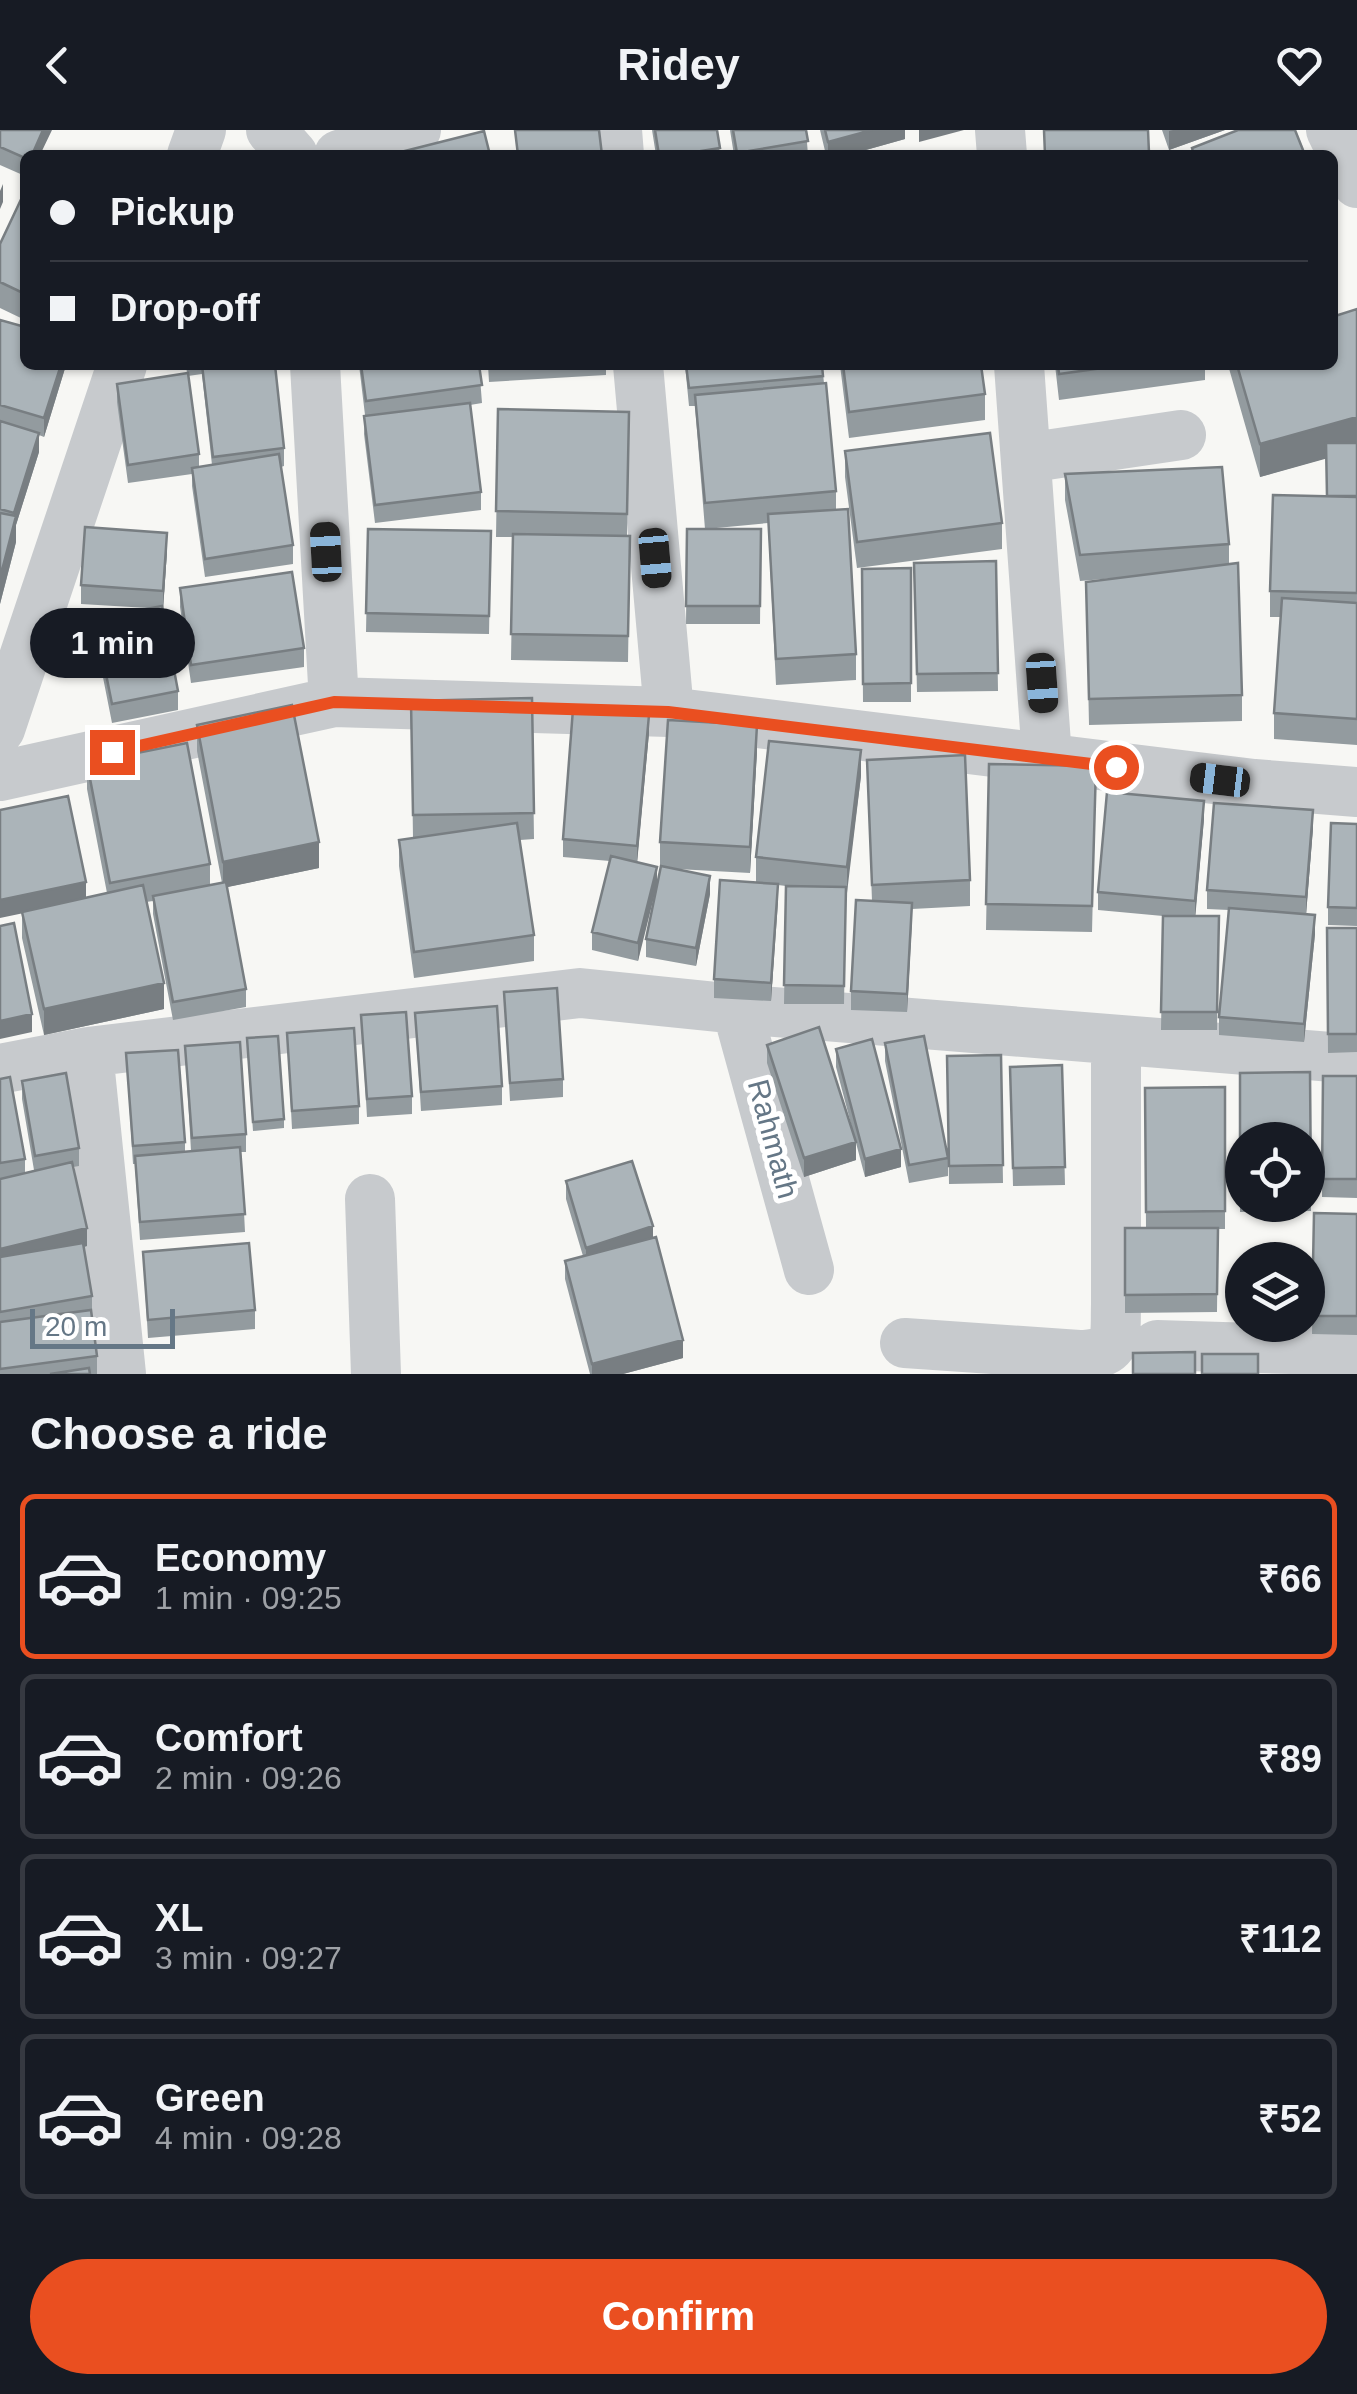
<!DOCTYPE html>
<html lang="en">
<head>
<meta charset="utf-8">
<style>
  body { margin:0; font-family:Arial,sans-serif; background:#242831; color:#f1f3f6; height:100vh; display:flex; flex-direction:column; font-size:38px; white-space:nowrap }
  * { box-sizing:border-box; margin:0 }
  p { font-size:32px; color:#9ea1a6 }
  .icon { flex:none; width:55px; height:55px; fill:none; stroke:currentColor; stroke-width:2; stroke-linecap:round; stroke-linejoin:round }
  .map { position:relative; height:1244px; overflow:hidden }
  .side { display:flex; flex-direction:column; background:#171b24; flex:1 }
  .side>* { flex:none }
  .guide { position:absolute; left:20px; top:20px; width:1318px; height:220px; border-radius:15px; box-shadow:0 2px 8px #0004; display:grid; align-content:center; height:220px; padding:0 30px; background:#171b24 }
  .tools { position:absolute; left:1225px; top:992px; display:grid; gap:20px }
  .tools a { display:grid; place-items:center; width:100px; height:100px; border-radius:50%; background:#171b24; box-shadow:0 2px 8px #0004; font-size:50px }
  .scale { position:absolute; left:30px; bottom:25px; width:145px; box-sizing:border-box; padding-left:10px; border:5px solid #657786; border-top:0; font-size:28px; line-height:35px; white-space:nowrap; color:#657786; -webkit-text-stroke:8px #fff; paint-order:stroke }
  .end { position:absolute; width:45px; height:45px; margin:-22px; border:12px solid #ea4f20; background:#fff; box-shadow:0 0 0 5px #fff }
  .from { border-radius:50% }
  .bubble { position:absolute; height:70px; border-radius:35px; background:#171b24; box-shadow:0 2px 8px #0004; font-size:32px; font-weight:700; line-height:70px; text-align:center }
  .car { position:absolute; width:30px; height:60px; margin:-30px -15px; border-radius:12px; box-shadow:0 0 8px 2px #0007; background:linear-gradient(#222 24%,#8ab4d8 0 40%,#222 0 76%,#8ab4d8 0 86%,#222 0) }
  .guide b { display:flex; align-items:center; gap:35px; height:95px; font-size:38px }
  .guide b+b { border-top:2px solid #363941 }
  .guide i { width:25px; height:25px; background:#f1f3f6 }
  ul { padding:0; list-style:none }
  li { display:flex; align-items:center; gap:30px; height:165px; margin:0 20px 15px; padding:0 10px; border:5px solid #363941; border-radius:15px }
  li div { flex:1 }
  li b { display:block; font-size:38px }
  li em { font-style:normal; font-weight:700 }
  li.active { border-color:#ea4f20 }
  li>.icon { width:90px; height:90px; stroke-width:1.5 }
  h2 { padding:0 30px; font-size:45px; line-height:120px }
  .button { display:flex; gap:20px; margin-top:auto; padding:20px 30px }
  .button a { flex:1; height:115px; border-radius:60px; background:#ea4f20; color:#fff; font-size:40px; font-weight:700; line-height:115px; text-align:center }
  header { display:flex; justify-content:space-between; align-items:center; height:130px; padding:0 30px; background:#171b24; font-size:45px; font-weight:700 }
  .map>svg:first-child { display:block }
</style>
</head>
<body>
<header><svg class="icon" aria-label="back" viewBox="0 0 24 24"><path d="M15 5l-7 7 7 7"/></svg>Ridey<svg class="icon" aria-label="heart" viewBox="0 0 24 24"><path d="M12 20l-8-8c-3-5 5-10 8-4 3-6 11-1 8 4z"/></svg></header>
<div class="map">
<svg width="1357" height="1244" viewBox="0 0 1357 1244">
  <rect width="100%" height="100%" fill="#f7f7f4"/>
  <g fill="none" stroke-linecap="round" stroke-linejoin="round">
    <path stroke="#c7cacd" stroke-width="50" d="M 271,0 L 293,25
      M 617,0 L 619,25
      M 1000,0 L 1002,25
      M 1331,0 L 1357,53
      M 192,25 L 201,0
      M 339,25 L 416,0
      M 315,235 L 334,572
      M 638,235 L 669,582
      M 1019,235 L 1047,628
      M 1026,328 L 1181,305
      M 0,599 L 122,235
      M 0,646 L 334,572 L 669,582 L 1254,654 L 1357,662
      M 737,879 L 809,1140
      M 88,922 L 121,1244
      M 0,939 L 88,922 L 580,863 L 737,879 L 1357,929
      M 370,1069 L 376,1244
      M 905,1213 L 1079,1225 C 1121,1224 1115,1208 1116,1174 L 1116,910
      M 1157,1215 L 1357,1221"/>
  </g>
  <path fill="#939b9f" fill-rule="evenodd" d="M 0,0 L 25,25 L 25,46 L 0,35 Z
    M 652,0 L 717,0 L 720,25 L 656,25 Z
    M 730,0 L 806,0 L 808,25 L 734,25 Z
    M 820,0 L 905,0 L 905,9 L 848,25 L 826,25 Z
    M 1162,0 L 1225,0 L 1169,20 Z
    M 25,61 L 25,190 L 0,178 L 0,114 Z
    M 1357,179 L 1357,615 L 1274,609 L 1274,583 L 1281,487 L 1270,487 L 1270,461 L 1326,366 L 1326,328 L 1260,347 L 1228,235 L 1332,235 Z
    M 0,190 L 25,235 L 66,235 L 44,307 L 39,305 L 39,322 L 16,395 L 16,412 L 0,474 Z
    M 186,235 L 275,235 L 284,318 L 284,336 L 281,337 L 293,415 L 293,434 L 205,447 L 192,356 L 192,344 L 128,353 L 117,272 L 117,254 L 187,243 ZM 202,244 L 212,335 L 199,337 L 199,324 L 188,246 Z
    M 359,235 L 479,235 L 482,273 L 470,275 L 481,362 L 481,380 L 375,393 L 364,304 L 365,285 Z
    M 488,235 L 606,235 L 606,245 L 489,252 Z
    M 685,235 L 822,235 L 836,361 L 836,380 L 856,524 L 856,550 L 776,555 L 768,393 L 706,399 L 761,399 L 760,494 L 686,494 L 687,399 L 705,399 L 695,276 L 689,276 Z
    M 840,235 L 981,235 L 985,264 L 985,290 L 849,308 Z
    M 1055,235 L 1205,235 L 1205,250 L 1059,270 Z
    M 498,279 L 629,282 L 627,406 L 630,406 L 628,532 L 511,530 L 513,407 L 496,407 Z
    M 845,321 L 1002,393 L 1002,419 L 857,438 L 845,347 Z
    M 1065,344 L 1229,414 L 1229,434 L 1242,565 L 1242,591 L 1089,595 L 1086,452 L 1115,448 L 1080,451 L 1065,370 Z
    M 368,399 L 491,401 L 489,504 L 366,502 Z
    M 167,421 L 163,480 L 178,561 L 178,580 L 112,593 L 95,507 L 95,489 L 148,478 L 81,474 L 81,455 Z
    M 996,431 L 998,561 L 917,562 L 914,433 Z
    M 911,438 L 911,572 L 863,572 L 862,439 Z
    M 180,458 L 304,518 L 304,537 L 191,553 L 180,477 Z
    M 532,568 L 534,709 L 520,710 L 534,805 L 534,831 L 414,848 L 399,736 L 399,710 L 413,708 L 411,571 Z
    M 197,595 L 319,738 L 227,757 L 246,859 L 246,877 L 173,890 L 153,784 L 153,771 L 146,772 L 164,879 L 44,905 L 22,808 L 22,783 L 107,763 L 87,659 L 87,633 L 210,734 L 210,755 L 222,753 L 197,621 Z
    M 649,603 L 637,732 L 657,737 L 638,831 L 592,820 L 592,802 L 610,731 L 563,727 L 563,709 Z
    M 757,621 L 750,743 L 677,739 L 710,764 L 696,836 L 646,827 L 646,809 L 660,738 L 660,712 Z
    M 867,630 L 970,750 L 970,776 L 912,779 L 907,882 L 851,880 L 851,861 L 872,771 Z
    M 989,634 L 1096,636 L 1092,802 L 986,800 Z
    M 861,646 L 846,763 L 844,874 L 784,874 L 786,756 L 778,755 L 771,871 L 714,868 L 714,849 L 756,752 L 756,727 Z
    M 1204,689 L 1195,786 L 1219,786 L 1217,900 L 1161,900 L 1163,786 L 1098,780 L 1098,762 Z
    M 1357,694 L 1357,796 L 1328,795 L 1328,777 Z
    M 1313,698 L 1306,785 L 1315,804 L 1304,912 L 1219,905 L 1219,887 L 1229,780 L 1207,779 L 1207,760 Z
    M 1327,798 L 1357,798 L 1357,922 L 1328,923 Z
    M 504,862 L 563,949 L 563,967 L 510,971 Z
    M 415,883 L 502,956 L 502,975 L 421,981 Z
    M 361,885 L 412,966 L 412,984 L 367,987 Z
    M 287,903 L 359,976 L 359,994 L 292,999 Z
    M 885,913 L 948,1028 L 948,1046 L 909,1053 L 885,931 Z
    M 767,915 L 856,1030 L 804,1047 L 767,933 Z
    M 185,916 L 246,1004 L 246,1022 L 241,1022 L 245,1102 L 140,1110 L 135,1034 L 133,1034 L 126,923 L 185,1012 L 185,1022 L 191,1021 Z
    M 247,917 L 284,989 L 284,998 L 253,1001 Z
    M 836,919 L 901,1037 L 865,1047 L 836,937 Z
    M 1001,925 L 1003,1053 L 949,1054 L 947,926 Z
    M 1062,935 L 1065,1055 L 1013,1056 L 1010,937 Z
    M 1310,942 L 1311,1081 L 1240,1082 L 1240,943 ZM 1242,1010 L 1308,1010 L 1308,1075 L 1242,1075 Z
    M 1323,946 L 1357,946 L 1357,1068 L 1322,1067 Z
    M 0,949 L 25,1029 L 25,1043 L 34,1040 L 22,969 L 22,951 L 79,1018 L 79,1036 L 73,1037 L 87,1116 L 84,1117 L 92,1166 L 92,1185 L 97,1226 L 97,1244 L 0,1244 Z
    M 1225,957 L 1225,1099 L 1218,1099 L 1217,1182 L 1125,1183 L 1125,1098 L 1146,1098 L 1145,958 Z
    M 566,1051 L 653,1108 L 683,1228 L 623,1244 L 590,1244 L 565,1149 L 565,1131 L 583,1126 L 566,1069 Z
    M 1314,1083 L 1357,1084 L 1357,1205 L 1312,1204 Z
    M 143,1122 L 255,1180 L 255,1199 L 148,1208 Z"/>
  <path fill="#787e82" d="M 43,0 L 52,0 L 40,25 L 32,25 Z
    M 872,0 L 905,0 L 905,9 L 848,25 L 828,25 L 828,12 Z
    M 919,0 L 964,0 L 919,12 Z
    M 1173,0 L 1225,0 L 1169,20 L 1169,1 Z
    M 3,54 L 3,72 L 0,79 L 0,61 Z
    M 61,235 L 66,235 L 44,307 L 44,288 Z
    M 1357,287 L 1357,320 L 1260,347 L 1260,314 Z
    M 39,303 L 39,322 L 16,395 L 16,412 L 0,474 L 0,448 L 14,394 L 14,383 Z
    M 167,403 L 167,421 L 163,480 L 163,461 Z
    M 649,585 L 649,603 L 637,734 L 637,716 Z
    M 757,595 L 757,621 L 750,743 L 750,717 Z
    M 861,620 L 861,646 L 847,763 L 847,737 Z
    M 1204,671 L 1204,689 L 1195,790 L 1195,771 Z
    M 1313,680 L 1313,698 L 1306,785 L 1306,767 Z
    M 319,712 L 319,738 L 223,758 L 223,732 Z
    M 657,737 L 657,755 L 638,831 L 638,813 Z
    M 710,746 L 710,764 L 696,836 L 696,818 Z
    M 86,752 L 86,770 L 0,788 L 0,770 Z
    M 778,754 L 778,772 L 771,871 L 771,853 Z
    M 912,773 L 912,791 L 907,882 L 907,864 Z
    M 1315,785 L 1315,804 L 1304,912 L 1304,894 Z
    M 164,853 L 164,879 L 44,905 L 44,879 Z
    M 32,884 L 32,902 L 0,909 L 0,891 Z
    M 856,1012 L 856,1030 L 804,1047 L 804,1028 Z
    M 901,1019 L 901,1037 L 865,1047 L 865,1029 Z
    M 653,1096 L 653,1115 L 586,1136 L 586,1118 Z
    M 87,1098 L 87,1116 L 0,1137 L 0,1119 Z
    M 683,1210 L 683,1228 L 623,1244 L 592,1244 L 592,1234 Z"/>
  <path fill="#abb4b9" stroke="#787e82" stroke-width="2.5" d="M 0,0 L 43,0 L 32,25 L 25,25 L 25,28 L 0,17 Z
    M 515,0 L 599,0 L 602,25 L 518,25 Z
    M 655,0 L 717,0 L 720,18 L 676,25 L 659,25 Z
    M 733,0 L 806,0 L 808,11 L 737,23 Z
    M 825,0 L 872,0 L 828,12 Z
    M 1044,0 L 1148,0 L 1149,23 L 1122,25 L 1045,25 Z
    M 1238,0 L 1295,0 L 1305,25 L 1194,25 L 1192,18 Z
    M 484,1 L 490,25 L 389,25 Z
    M 25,61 L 25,164 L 0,152 L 0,114 Z
    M 1357,179 L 1357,287 L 1260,314 L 1237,235 L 1332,235 L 1332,187 Z
    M 0,190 L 25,197 L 25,235 L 61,235 L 44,288 L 0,275 Z
    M 202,235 L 275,235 L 284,318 L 213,327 Z
    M 361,235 L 479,235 L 482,255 L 366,271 Z
    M 686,235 L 822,235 L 823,246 L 689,258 Z
    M 843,235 L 981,235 L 985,264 L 849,282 Z
    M 1058,235 L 1124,235 L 1059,244 Z
    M 188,243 L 199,324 L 128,335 L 117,254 Z
    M 826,253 L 836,361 L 705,373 L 695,265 Z
    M 470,273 L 481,362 L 375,375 L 364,286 Z
    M 498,279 L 629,282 L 627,384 L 496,381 Z
    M 0,291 L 39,303 L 14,383 L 0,379 Z
    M 990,303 L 1002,393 L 857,412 L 845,321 Z
    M 1326,313 L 1357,313 L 1357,366 L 1327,366 Z
    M 279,324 L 293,415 L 205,429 L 192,338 Z
    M 1222,337 L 1229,414 L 1080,425 L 1065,344 Z
    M 1273,365 L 1357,367 L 1357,463 L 1270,461 Z
    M 848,379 L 856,524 L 776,529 L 768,384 Z
    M 0,383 L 16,386 L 0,448 Z
    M 85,397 L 167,403 L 163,461 L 81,455 Z
    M 368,399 L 491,401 L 489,486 L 366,483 Z
    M 687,399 L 761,399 L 760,476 L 686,476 Z
    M 513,404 L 630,406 L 628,506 L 511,504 Z
    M 996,431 L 998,543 L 917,544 L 914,433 Z
    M 1238,433 L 1242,565 L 1089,569 L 1086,452 Z
    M 911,438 L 911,553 L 863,554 L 862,439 Z
    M 292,442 L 304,518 L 191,535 L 180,458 Z
    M 1282,468 L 1357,473 L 1357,589 L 1274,583 Z
    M 162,476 L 178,561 L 112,574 L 95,489 Z
    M 532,568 L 534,683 L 413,685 L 411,571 Z
    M 292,575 L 319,712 L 223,732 L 197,595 Z
    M 573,579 L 649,585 L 637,716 L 563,709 Z
    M 668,590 L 757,595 L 750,717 L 660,712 Z
    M 769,611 L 861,620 L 847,737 L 756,727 Z
    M 187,613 L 210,734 L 110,753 L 87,633 Z
    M 965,625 L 970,750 L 872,755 L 867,630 Z
    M 989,634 L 1096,636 L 1092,776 L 986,774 Z
    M 1107,662 L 1204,671 L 1195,771 L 1098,762 Z
    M 68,666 L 86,752 L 0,770 L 0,680 Z
    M 1214,673 L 1313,680 L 1306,767 L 1207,760 Z
    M 517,693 L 534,805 L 414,822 L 399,710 Z
    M 1331,693 L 1357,694 L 1357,778 L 1328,777 Z
    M 611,726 L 657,737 L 638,813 L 592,802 Z
    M 661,736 L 710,746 L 696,818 L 646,809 Z
    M 720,750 L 778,754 L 771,853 L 714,849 Z
    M 226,752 L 246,859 L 173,872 L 153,766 Z
    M 143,755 L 164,853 L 44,879 L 22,782 Z
    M 786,756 L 846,757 L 844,856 L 784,855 Z
    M 856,770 L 912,773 L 907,864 L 851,861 Z
    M 1229,778 L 1315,785 L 1304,894 L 1219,887 Z
    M 1163,786 L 1219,786 L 1217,882 L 1161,882 Z
    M 14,793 L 32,884 L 0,891 L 0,796 Z
    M 1327,798 L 1357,798 L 1357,904 L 1328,904 Z
    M 557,858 L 563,949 L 510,953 L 504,862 Z
    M 497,876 L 502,956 L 421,962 L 415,883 Z
    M 406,882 L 412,966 L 367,969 L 361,885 Z
    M 819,897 L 856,1012 L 804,1028 L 767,915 Z
    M 354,898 L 359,976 L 292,981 L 287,903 Z
    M 278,906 L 284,989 L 253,992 L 247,908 Z
    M 924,906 L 948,1028 L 909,1035 L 885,913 Z
    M 872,909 L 901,1019 L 865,1029 L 836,919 Z
    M 240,912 L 246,1004 L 192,1008 L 185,916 Z
    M 178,920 L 185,1012 L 133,1016 L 126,923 Z
    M 1001,925 L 1003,1035 L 949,1036 L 947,926 Z
    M 1062,935 L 1065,1037 L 1013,1038 L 1010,937 Z
    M 1310,942 L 1311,1063 L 1308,1063 L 1308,1010 L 1242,1010 L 1242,1064 L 1240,1064 L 1240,943 Z
    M 66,943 L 79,1018 L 35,1026 L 22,951 Z
    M 1323,946 L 1357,946 L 1357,1049 L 1322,1049 Z
    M 10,947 L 25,1029 L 0,1033 L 0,949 Z
    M 1225,957 L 1225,1081 L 1146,1082 L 1145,958 Z
    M 240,1017 L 245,1084 L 140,1092 L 135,1026 Z
    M 632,1031 L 653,1096 L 586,1118 L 566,1051 Z
    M 72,1032 L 87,1098 L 0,1119 L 0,1049 Z
    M 1314,1083 L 1357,1084 L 1357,1186 L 1312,1186 Z
    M 1125,1098 L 1218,1098 L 1217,1164 L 1125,1165 Z
    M 656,1107 L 683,1210 L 592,1234 L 565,1131 Z
    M 83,1113 L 92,1166 L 0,1182 L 0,1127 Z
    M 249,1113 L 255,1180 L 148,1190 L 143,1122 Z
    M 91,1180 L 97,1226 L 0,1239 L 0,1192 Z
    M 1195,1222 L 1195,1244 L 1133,1244 L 1133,1223 Z
    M 1202,1224 L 1258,1224 L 1258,1244 L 1202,1244 Z
    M 89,1238 L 90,1244 L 50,1244 Z"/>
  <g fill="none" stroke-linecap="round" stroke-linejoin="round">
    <path stroke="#ea4f20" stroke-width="12" d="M 112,622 L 334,572 L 668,582 L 1116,637"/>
  </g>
  <g text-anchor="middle" stroke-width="10" stroke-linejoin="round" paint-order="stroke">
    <g font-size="30" fill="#657786" stroke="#fff">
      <text transform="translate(773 1009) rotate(75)" y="10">Rahmath</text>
    </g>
  </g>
</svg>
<div class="tools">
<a><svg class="icon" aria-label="locate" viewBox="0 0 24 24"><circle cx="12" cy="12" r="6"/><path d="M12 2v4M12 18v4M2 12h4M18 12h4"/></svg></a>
<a><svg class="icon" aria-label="layers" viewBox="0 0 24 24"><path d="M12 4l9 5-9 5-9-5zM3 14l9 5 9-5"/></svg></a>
</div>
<div class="scale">20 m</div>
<i class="end from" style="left:1116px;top:637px"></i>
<i class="end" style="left:112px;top:622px"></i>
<div class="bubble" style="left:30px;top:478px;width:165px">1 min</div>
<i class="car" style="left:326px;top:422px;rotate:357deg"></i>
<i class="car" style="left:655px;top:428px;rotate:175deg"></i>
<i class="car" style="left:1042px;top:553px;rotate:176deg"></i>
<i class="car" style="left:1220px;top:650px;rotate:277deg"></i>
<div class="guide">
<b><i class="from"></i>Pickup</b>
<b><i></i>Drop-off</b>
</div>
</div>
<section class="side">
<h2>Choose a ride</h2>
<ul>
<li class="active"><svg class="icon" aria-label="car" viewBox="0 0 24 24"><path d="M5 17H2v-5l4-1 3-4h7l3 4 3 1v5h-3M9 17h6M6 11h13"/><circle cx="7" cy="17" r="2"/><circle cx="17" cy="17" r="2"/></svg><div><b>Economy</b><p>1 min · 09:25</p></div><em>₹66</em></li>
<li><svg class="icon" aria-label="car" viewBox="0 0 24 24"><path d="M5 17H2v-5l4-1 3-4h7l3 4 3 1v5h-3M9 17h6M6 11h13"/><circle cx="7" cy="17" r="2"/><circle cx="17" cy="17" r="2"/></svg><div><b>Comfort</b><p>2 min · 09:26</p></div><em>₹89</em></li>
<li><svg class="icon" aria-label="car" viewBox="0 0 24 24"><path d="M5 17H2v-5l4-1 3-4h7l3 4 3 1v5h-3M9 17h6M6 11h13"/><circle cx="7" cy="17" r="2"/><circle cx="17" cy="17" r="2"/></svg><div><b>XL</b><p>3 min · 09:27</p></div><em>₹112</em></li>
<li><svg class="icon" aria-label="car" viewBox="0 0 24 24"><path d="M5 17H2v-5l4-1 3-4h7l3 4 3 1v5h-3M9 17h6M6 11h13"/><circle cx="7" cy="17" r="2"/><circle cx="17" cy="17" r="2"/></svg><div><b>Green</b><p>4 min · 09:28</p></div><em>₹52</em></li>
</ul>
<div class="button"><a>Confirm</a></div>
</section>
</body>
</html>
